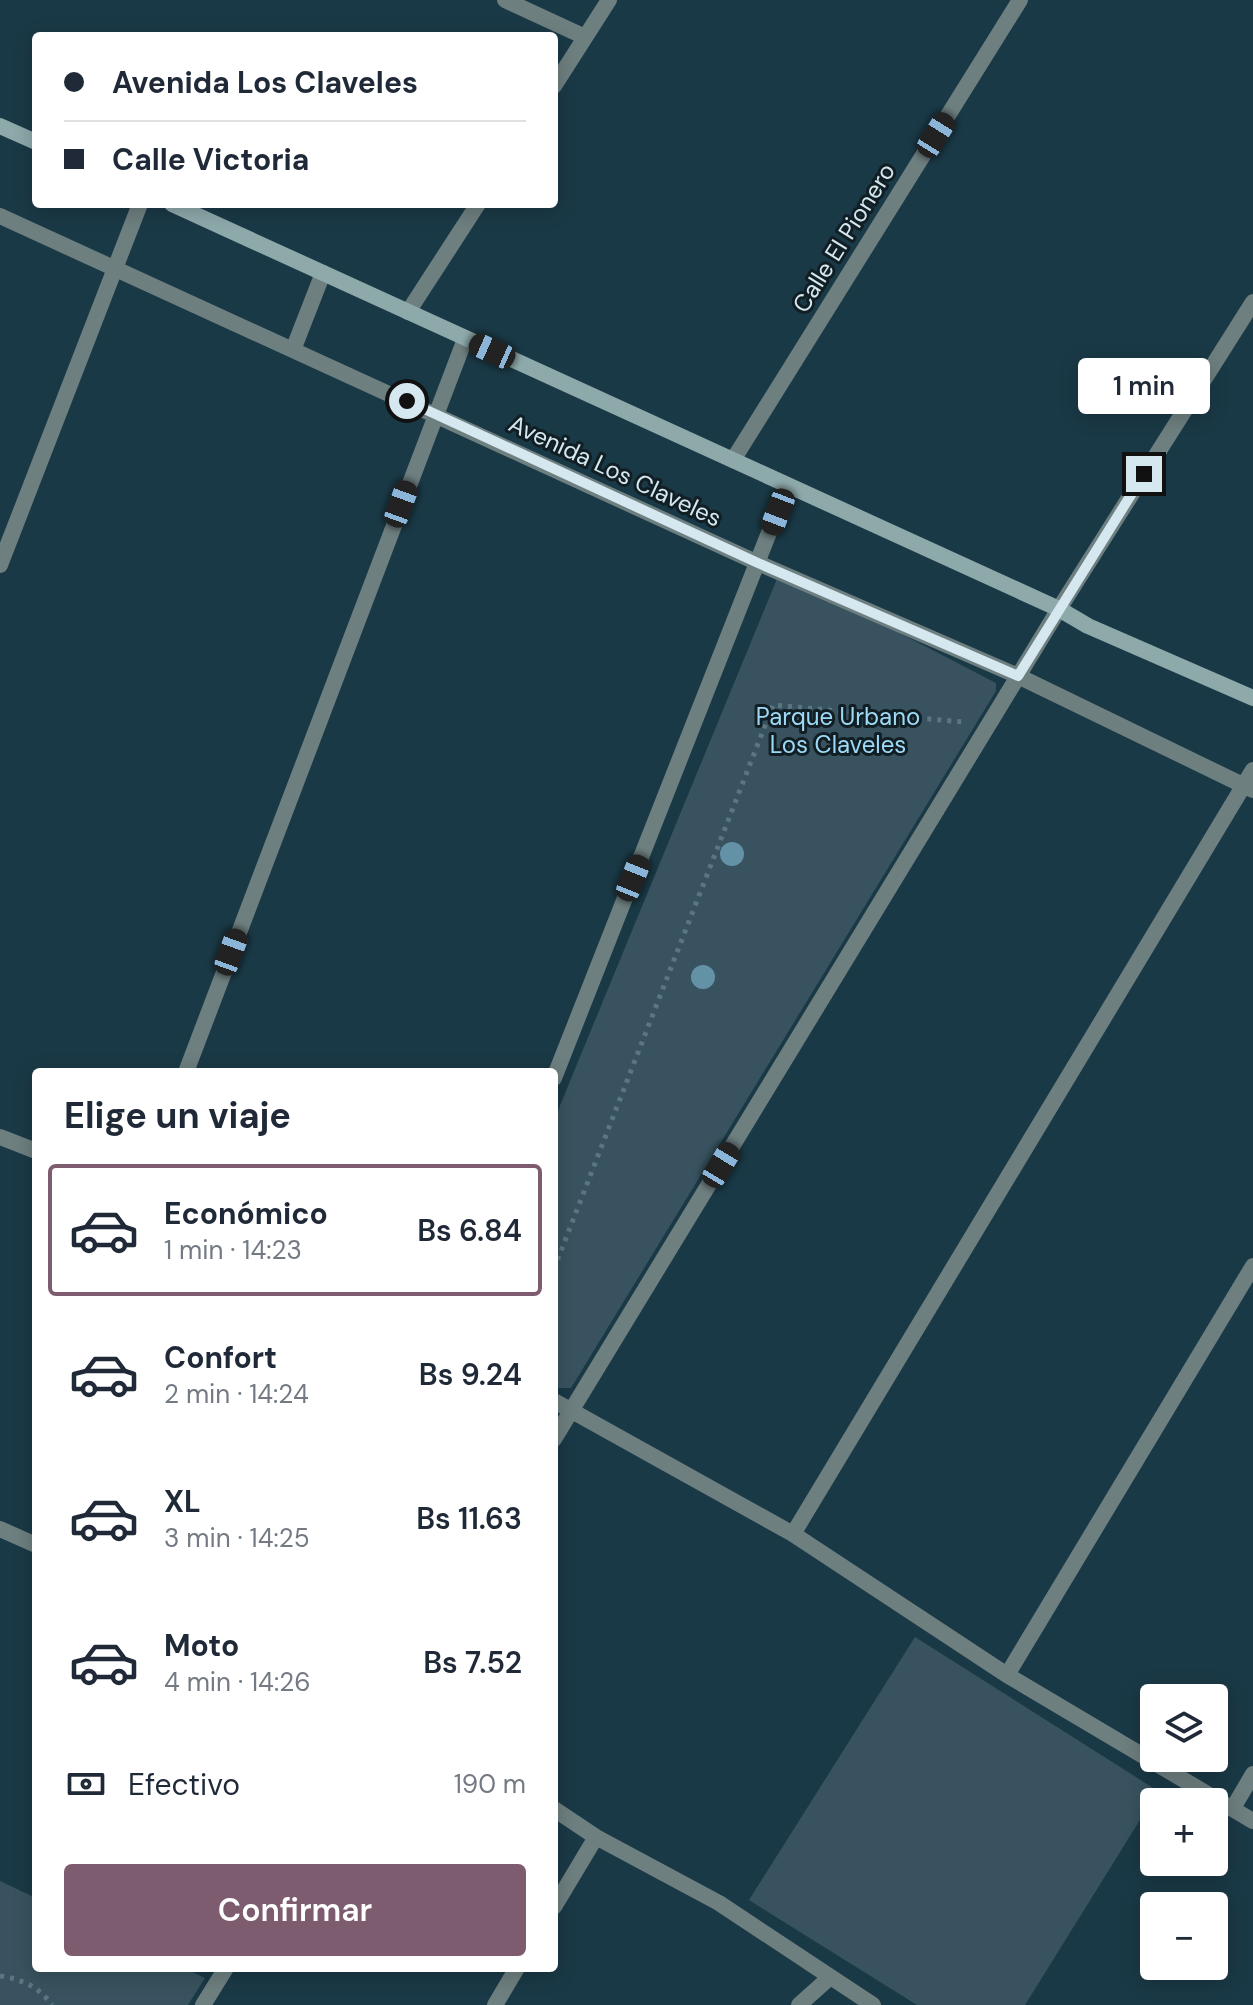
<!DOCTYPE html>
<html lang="es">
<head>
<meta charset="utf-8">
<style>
  body { margin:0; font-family:"DM Sans",sans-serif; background:#f6f6f7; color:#1f2937; height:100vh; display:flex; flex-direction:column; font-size:30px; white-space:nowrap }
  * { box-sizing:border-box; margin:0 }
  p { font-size:26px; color:#747a83 }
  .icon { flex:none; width:44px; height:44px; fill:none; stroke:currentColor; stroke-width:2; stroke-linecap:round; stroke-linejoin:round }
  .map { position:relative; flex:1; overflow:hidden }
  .details { position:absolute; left:32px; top:1068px; width:526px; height:904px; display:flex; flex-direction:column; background:#fff; border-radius:8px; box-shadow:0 4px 20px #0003 }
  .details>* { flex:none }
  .banner { position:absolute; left:32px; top:32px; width:526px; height:176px; border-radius:8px; box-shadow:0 4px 20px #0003; display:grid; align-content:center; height:176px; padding:0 32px; background:#fff }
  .tools { position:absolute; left:1140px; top:1684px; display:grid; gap:16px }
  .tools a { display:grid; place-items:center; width:88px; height:88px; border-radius:8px; background:#fff; box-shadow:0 4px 20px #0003; font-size:40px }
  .end { position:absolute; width:36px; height:36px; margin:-18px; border:10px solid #d5e7ef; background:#111; box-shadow:0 0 0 4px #111 }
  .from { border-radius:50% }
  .bubble { position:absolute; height:56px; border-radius:8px; background:#fff; box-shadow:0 4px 20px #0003; font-size:26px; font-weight:600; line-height:56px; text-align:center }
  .car { position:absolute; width:24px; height:48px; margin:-24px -12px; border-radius:10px; box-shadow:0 0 6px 2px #0007; background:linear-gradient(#222 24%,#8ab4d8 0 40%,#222 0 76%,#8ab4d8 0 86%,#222 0) }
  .banner b { display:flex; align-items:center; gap:28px; height:76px; font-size:30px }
  .banner b+b { border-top:2px solid #e0e1e3 }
  .banner i { width:20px; height:20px; background:#1f2937 }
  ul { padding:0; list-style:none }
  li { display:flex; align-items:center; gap:24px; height:132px; margin:0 16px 12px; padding:0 16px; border:4px solid transparent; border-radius:8px }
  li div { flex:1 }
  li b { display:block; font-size:30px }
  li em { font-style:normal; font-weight:600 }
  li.current { border-color:#7d5c6f }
  li>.icon { width:72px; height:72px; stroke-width:1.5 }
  h2 { padding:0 32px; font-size:36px; line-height:96px }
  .pay { display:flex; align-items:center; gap:20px; height:88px; padding:0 32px; font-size:30px }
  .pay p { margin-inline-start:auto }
  .primary-button { display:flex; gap:16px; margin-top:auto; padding:16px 32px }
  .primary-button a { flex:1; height:92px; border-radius:8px; background:#7d5c6f; color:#fff; font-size:32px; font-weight:600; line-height:92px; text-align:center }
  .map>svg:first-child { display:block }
</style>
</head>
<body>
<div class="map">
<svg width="1253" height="2005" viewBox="0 0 1253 2005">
  <rect width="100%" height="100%" fill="#1a3946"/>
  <path fill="#38535f" d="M 784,573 L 996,683 L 996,691 L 571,1388 L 554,1388 L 554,1120 L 779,574 Z
    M 915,1637 L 1158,1791 L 1025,2005 L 917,2005 L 749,1900 Z
    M 0,1881 L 36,1898 L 36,1968 L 184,1968 L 205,1978 L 188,2005 L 0,2005 Z"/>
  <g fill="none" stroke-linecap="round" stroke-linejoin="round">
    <path stroke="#5b7681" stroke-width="5" stroke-dasharray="4 6" stroke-linecap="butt" d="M 554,1269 L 773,705 L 963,722
      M 0,1976 C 22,1979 39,1987 52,2005"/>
    <path stroke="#6e7f80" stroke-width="16" d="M 505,0 L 585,37
      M 554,86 L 609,0
      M 0,216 L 758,563 L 1018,676 L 1253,790
      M 408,312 L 478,204
      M 293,350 L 323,273
      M 733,460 L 1020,0
      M 0,565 L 140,204
      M 186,1072 L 465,339
      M 554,1078 L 787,487
      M 0,1137 L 36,1151
      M 554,1401 L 793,1534 L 1007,1675 L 1253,1821
      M 554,1439 L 1059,609 L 1253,302
      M 0,1529 L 36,1545
      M 793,1534 L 1253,770
      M 1007,1675 L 1253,1266
      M 1233,1808 L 1253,1774
      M 554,1809 L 596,1837 L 719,1903 L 873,2005
      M 554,1907 L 596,1837
      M 203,2005 L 226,1968
      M 495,2005 L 517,1968
      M 799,2005 L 828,1979"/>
    <path stroke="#8ea9aa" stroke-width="16" d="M 0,126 L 36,142
      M 172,204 L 1059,609 L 1088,626 L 1253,698"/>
  </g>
  <g fill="#6392a7">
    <circle cx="732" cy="854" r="12"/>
    <circle cx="703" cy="977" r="12"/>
  </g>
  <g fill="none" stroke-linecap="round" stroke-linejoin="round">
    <path stroke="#d5e7ef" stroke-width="10" d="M 407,401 L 758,563 L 1018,676 L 1144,474"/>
  </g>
  <g text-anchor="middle" stroke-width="6" stroke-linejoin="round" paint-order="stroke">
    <g font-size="24" fill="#d5e7ef" stroke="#111e24">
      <text transform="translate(844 238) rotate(-58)" y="8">Calle El Pionero</text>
      <text transform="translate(615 471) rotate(25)" y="8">Avenida Los Claveles</text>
    </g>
    <g font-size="24" fill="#9edaf6" stroke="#111e24">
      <text x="838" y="725">Parque Urbano<tspan x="838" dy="28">Los Claveles</tspan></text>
    </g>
  </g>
</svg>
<div class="tools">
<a><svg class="icon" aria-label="layers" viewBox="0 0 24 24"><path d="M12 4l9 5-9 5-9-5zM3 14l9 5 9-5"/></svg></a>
<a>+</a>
<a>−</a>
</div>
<i class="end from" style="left:407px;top:401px"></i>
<i class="end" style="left:1144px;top:474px"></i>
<div class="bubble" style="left:1078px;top:358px;width:132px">1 min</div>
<i class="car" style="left:936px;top:135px;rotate:32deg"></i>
<i class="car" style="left:492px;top:351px;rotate:294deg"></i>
<i class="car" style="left:401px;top:504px;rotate:20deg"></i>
<i class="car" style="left:778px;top:512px;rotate:201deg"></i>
<i class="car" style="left:633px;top:878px;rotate:22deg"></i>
<i class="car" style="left:231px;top:952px;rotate:20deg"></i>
<i class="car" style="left:721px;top:1165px;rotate:31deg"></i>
<div class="banner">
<b><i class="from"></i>Avenida Los Claveles</b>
<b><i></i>Calle Victoria</b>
</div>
<section class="details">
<h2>Elige un viaje</h2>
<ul>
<li class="current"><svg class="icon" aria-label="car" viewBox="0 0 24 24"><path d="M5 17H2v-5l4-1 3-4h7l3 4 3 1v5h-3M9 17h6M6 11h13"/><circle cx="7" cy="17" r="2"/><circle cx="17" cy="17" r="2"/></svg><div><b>Económico</b><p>1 min · 14:23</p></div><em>Bs 6.84</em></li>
<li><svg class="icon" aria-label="car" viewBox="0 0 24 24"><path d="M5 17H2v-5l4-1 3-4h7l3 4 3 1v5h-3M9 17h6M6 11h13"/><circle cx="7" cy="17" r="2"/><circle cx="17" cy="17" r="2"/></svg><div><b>Confort</b><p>2 min · 14:24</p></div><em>Bs 9.24</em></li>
<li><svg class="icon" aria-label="car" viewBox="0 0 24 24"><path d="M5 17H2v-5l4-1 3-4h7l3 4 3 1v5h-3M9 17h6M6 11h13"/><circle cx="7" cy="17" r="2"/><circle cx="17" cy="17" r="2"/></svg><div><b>XL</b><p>3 min · 14:25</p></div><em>Bs 11.63</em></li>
<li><svg class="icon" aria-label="car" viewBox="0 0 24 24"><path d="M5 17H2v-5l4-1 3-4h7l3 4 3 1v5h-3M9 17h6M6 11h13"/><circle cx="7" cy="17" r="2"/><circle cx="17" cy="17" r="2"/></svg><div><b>Moto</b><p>4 min · 14:26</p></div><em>Bs 7.52</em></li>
</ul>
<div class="pay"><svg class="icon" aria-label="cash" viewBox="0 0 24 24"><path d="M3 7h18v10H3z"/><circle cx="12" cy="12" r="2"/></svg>Efectivo<p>190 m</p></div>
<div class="primary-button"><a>Confirmar</a></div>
</section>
</div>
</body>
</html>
